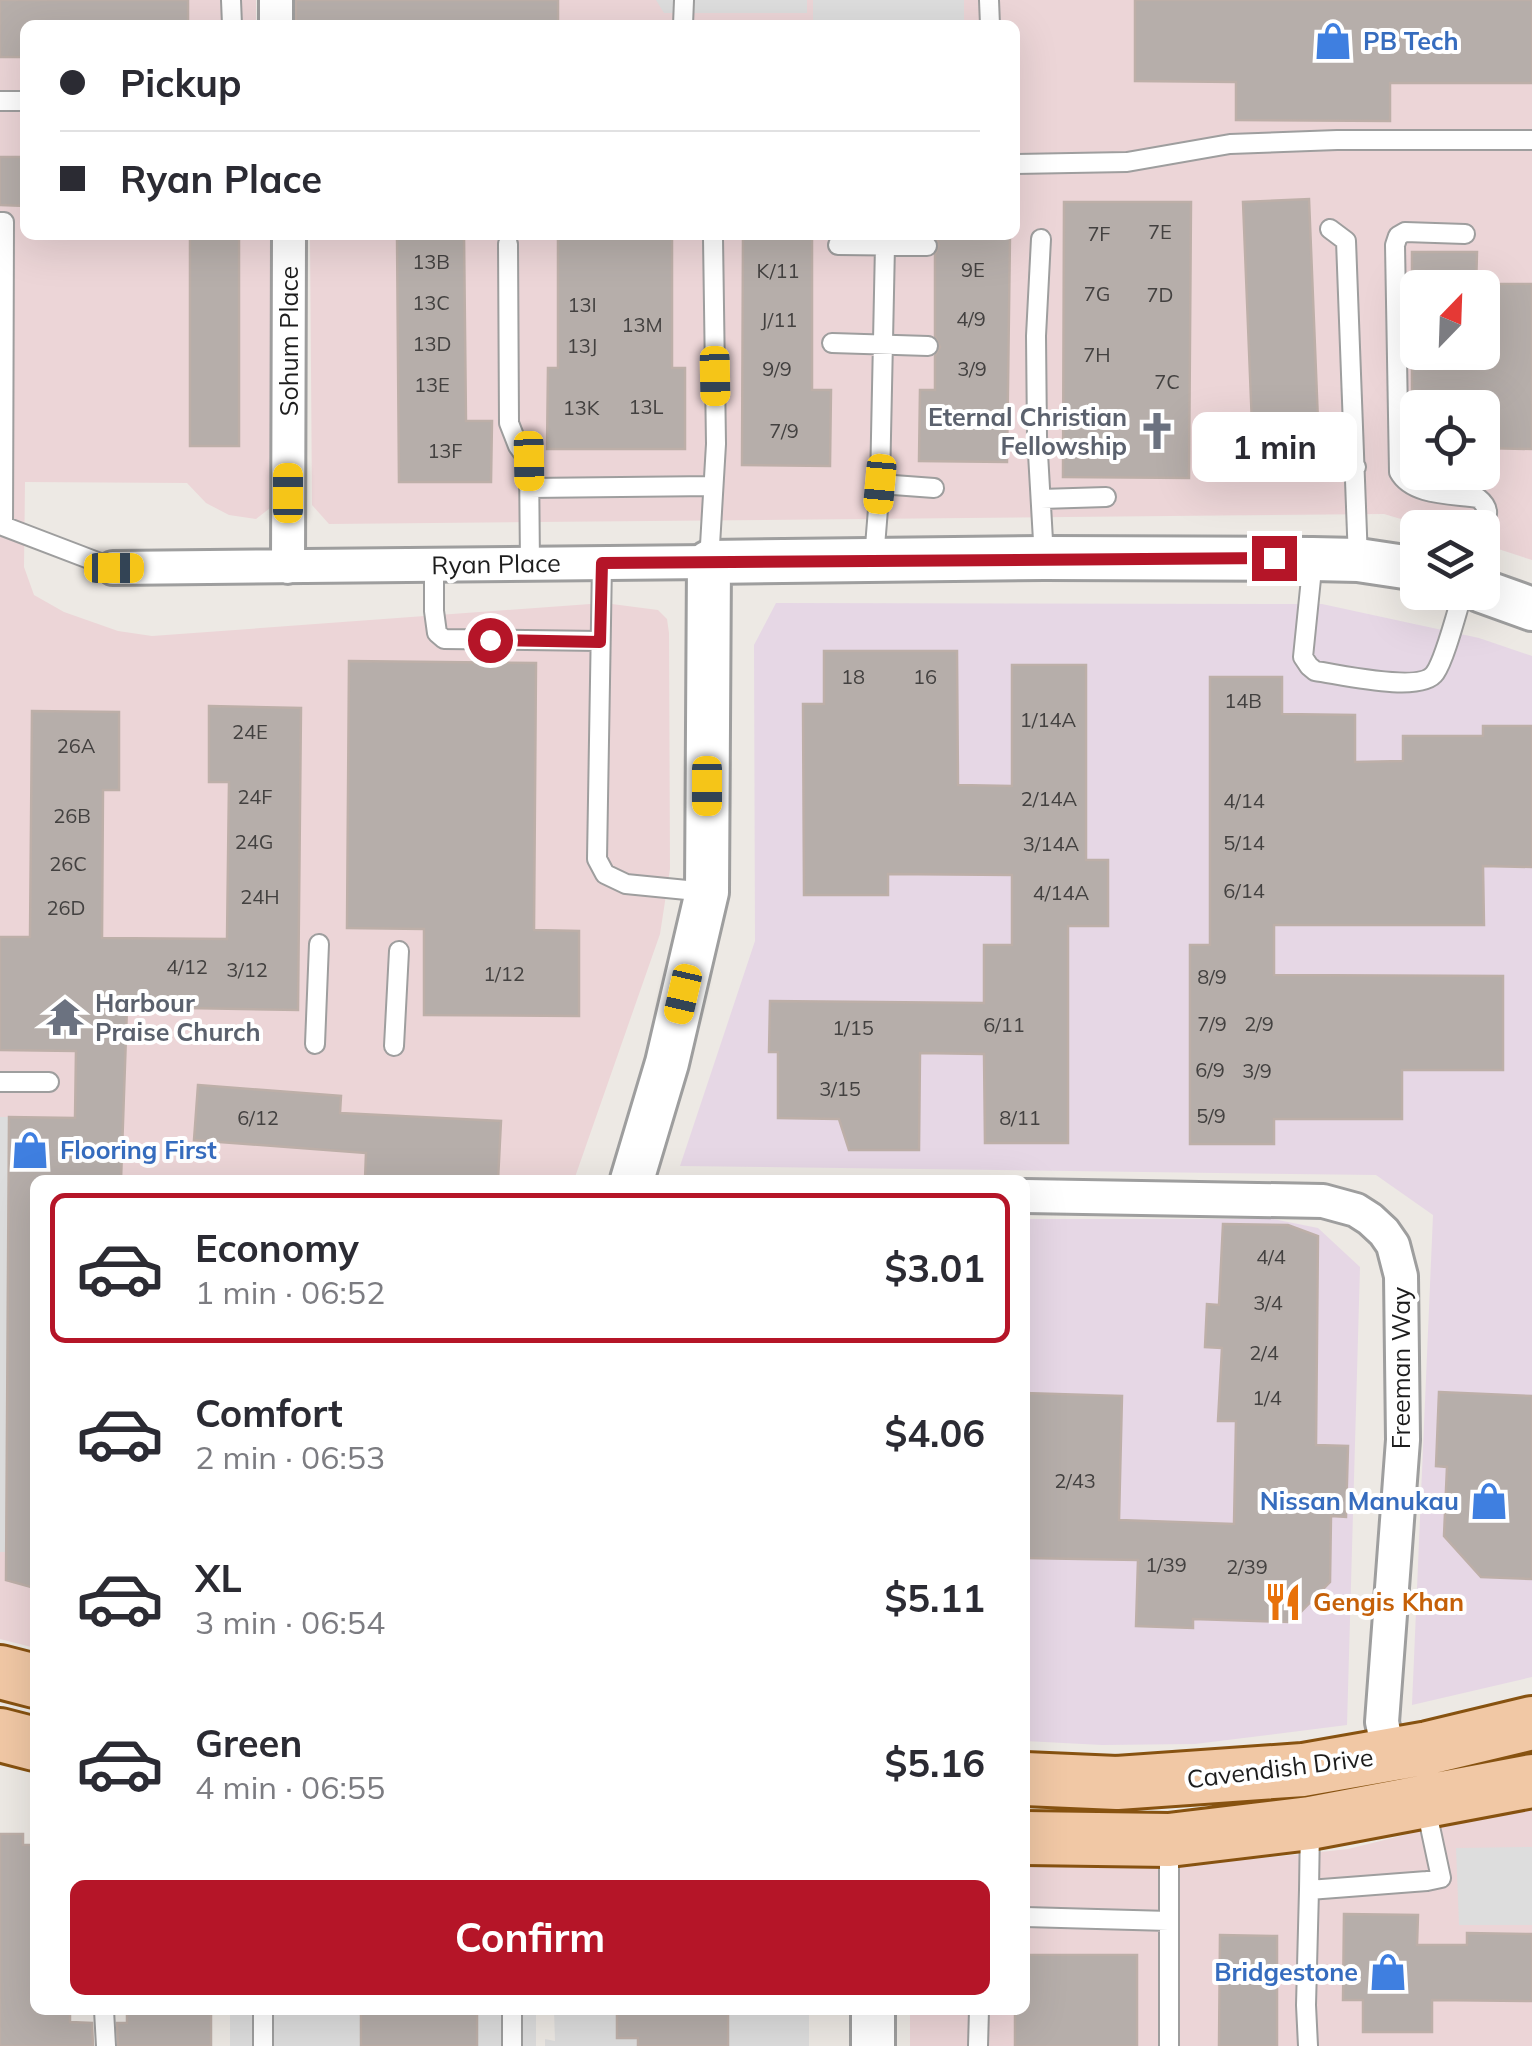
<!DOCTYPE html>
<html lang="en">
<head>
<meta charset="utf-8">
<style>
  body { margin:0; font-family:Mulish,sans-serif; background:#f7f7f7; color:#2b2b33; height:100vh; display:flex; flex-direction:column; font-size:38px; white-space:nowrap }
  * { box-sizing:border-box; margin:0 }
  p { font-size:32px; color:#7c7c81 }
  .icon { flex:none; width:55px; height:55px; fill:none; stroke:currentColor; stroke-width:2; stroke-linecap:round; stroke-linejoin:round }
  .map { position:relative; flex:1; overflow:hidden }
  .panel { position:absolute; left:30px; top:1175px; width:1000px; height:840px; display:flex; flex-direction:column; background:#fff; border-radius:15px; box-shadow:0 10px 40px #0002 }
  .panel>* { flex:none }
  .hud { position:absolute; left:20px; top:20px; width:1000px; height:220px; border-radius:15px; box-shadow:0 10px 40px #0002; display:grid; align-content:center; height:220px; padding:0 40px; background:#fff }
  .needle { width:65px; rotate:23deg }
  .tools { position:absolute; left:1400px; top:270px; display:grid; gap:20px }
  .tools a { display:grid; place-items:center; width:100px; height:100px; border-radius:15px; background:#fff; box-shadow:0 10px 40px #0002; font-size:50px }
  .end { position:absolute; width:45px; height:45px; margin:-22px; border:12px solid #b51528; background:#fff; box-shadow:0 0 0 5px #fff }
  .from { border-radius:50% }
  .bubble { position:absolute; height:70px; border-radius:15px; background:#fff; box-shadow:0 10px 40px #0002; font-size:32px; font-weight:700; line-height:70px; text-align:center }
  .car { position:absolute; width:30px; height:60px; margin:-30px -15px; border-radius:12px; box-shadow:0 0 8px 2px #0007; background:linear-gradient(#f5c518 24%,#345 0 40%,#f5c518 0 76%,#345 0 86%,#f5c518 0) }
  .hud b { display:flex; align-items:center; gap:35px; height:95px; font-size:38px }
  .hud b+b { border-top:2px solid #e1e1e2 }
  .hud i { width:25px; height:25px; background:#2b2b33 }
  ul { padding:18px 0 0; list-style:none }
  li { display:flex; align-items:center; gap:30px; height:150px; margin:0 20px 15px; padding:0 20px; border:5px solid transparent; border-radius:15px }
  li div { flex:1 }
  li b { display:block; font-size:38px }
  li em { font-style:normal; font-weight:700 }
  li.current { border-color:#b51528 }
  li>.icon { width:90px; height:90px; stroke-width:1.5 }
  .cta { display:flex; gap:20px; margin-top:auto; padding:20px 40px }
  .cta a { flex:1; height:115px; border-radius:15px; background:#b51528; color:#fff; font-size:40px; font-weight:700; line-height:115px; text-align:center }
  .map>svg:first-child { display:block }
</style>
</head>
<body>
<div class="map">
<svg width="1532" height="2046" viewBox="0 0 1532 2046">
  <rect width="100%" height="100%" fill="#ede9e4"/>
  <path fill="#ecd5d7" fill-rule="evenodd" d="M 0,0 L 256,0 L 256,25 L 25,25 L 25,235 L 276,235 L 279,501 L 256,519 L 229,515 L 206,503 L 187,483 L 25,482 L 24,567 L 34,595 L 64,612 L 118,631 L 152,636 L 604,603 L 658,610 L 667,619 L 669,633 L 670,869 L 660,934 L 574,1180 L 35,1180 L 35,1648 L 0,1639 Z
    M 291,0 L 1532,0 L 1532,560 L 1483,544 L 1482,528 L 1428,527 L 1384,514 L 329,524 L 312,505 L 310,235 L 1015,235 L 1015,25 L 291,25 ZM 1418,288 L 1482,288 L 1482,352 L 1418,352 ZM 1418,408 L 1482,408 L 1482,472 L 1418,472 Z
    M 1532,1808 L 1532,2046 L 910,2046 L 910,2010 L 1025,2010 L 1025,1864 L 1228,1861 L 1283,1856 L 1348,1849 L 1449,1824 Z"/>
  <path fill="#e6d7e5" d="M 776,603 L 1322,604 L 1479,638 L 1532,656 L 1532,1677 L 1412,1705 L 1433,1215 L 1376,1175 L 680,1166 L 755,941 L 754,645 Z
    M 1025,1219 L 1273,1219 L 1318,1228 L 1360,1267 L 1347,1725 L 1195,1744 L 1102,1745 L 1025,1741 Z"/>
  <path fill="#ddd" d="M 656,0 L 807,0 L 807,13 L 664,13 Z
    M 813,0 L 964,0 L 964,25 L 813,25 Z
    M 0,1117 L 9,1117 L 6,1552 L 0,1552 Z
    M 1532,1847 L 1532,1925 L 1459,1925 L 1456,1848 Z
    M 230,2010 L 361,2010 L 361,2046 L 230,2046 Z
    M 477,2010 L 536,2010 L 536,2046 L 477,2046 Z
    M 554,2010 L 617,2010 L 617,2038 L 638,2038 L 638,2046 L 545,2046 L 545,2039 L 555,2041 Z
    M 728,2010 L 809,2010 L 809,2046 L 728,2046 Z"/>
  <path fill="#b6aeaa" stroke="#bdafa8" stroke-width="2.5" d="M 0,0 L 188,0 L 188,25 L 25,25 L 25,57 L 0,57 Z
    M 296,0 L 558,0 L 558,24 L 296,25 Z
    M 1135,0 L 1532,0 L 1532,83 L 1390,83 L 1390,121 L 1236,120 L 1236,82 L 1135,81 Z
    M 0,157 L 25,157 L 25,206 L 0,205 Z
    M 1309,199 L 1319,446 L 1253,449 L 1243,202 Z
    M 1064,202 L 1191,202 L 1189,478 L 1063,477 Z
    M 190,235 L 239,235 L 239,446 L 190,446 Z
    M 397,235 L 464,235 L 466,421 L 492,421 L 491,482 L 399,482 Z
    M 558,235 L 672,235 L 672,368 L 685,368 L 685,449 L 547,449 L 548,368 L 558,368 Z
    M 743,235 L 812,235 L 812,390 L 831,390 L 830,466 L 742,465 Z
    M 935,235 L 1010,235 L 1007,462 L 919,461 L 920,390 L 935,390 L 935,356 L 940,347 L 935,336 L 935,255 L 939,245 Z
    M 1412,252 L 1477,252 L 1476,288 L 1412,288 Z
    M 1482,284 L 1532,284 L 1532,449 L 1482,448 L 1482,408 L 1412,408 L 1412,352 L 1482,352 Z
    M 824,651 L 957,651 L 958,785 L 1012,786 L 1012,665 L 1086,665 L 1086,860 L 1108,860 L 1108,926 L 1068,926 L 1068,1143 L 985,1143 L 984,1054 L 920,1053 L 919,1150 L 849,1150 L 839,1119 L 778,1118 L 778,1052 L 769,1052 L 770,1001 L 984,1003 L 984,945 L 1012,945 L 1012,875 L 888,874 L 888,895 L 804,895 L 803,704 L 824,704 Z
    M 349,661 L 536,663 L 534,930 L 579,931 L 579,1016 L 424,1015 L 424,929 L 347,928 Z
    M 1210,677 L 1282,677 L 1282,714 L 1355,715 L 1355,762 L 1403,761 L 1403,736 L 1483,736 L 1483,726 L 1532,726 L 1532,867 L 1483,866 L 1484,925 L 1274,925 L 1274,975 L 1503,976 L 1503,1070 L 1402,1070 L 1402,1119 L 1274,1119 L 1274,1144 L 1190,1144 L 1190,945 L 1210,945 Z
    M 209,706 L 301,708 L 298,1010 L 127,1007 L 121,1180 L 35,1180 L 35,1588 L 6,1580 L 9,1117 L 75,1118 L 76,1051 L 0,1050 L 0,937 L 30,937 L 32,711 L 119,712 L 119,790 L 103,790 L 102,938 L 227,939 L 229,782 L 209,782 Z
    M 198,1085 L 341,1096 L 340,1113 L 501,1121 L 498,1180 L 365,1180 L 366,1153 L 194,1140 Z
    M 1223,1224 L 1288,1225 L 1318,1236 L 1316,1445 L 1348,1446 L 1346,1517 L 1331,1516 L 1330,1582 L 1291,1622 L 1193,1619 L 1193,1628 L 1136,1626 L 1138,1560 L 1025,1558 L 1025,1393 L 1122,1396 L 1119,1520 L 1234,1524 L 1236,1421 L 1218,1421 L 1222,1348 L 1205,1347 L 1207,1304 L 1219,1305 Z
    M 1439,1392 L 1532,1396 L 1532,1579 L 1481,1577 L 1444,1536 L 1447,1467 L 1436,1466 Z
    M 0,1834 L 23,1834 L 23,1845 L 35,1845 L 35,2010 L 70,2010 L 70,2022 L 92,2023 L 93,2046 L 0,2046 Z
    M 1344,1914 L 1418,1915 L 1417,1945 L 1467,1945 L 1467,1933 L 1532,1934 L 1532,2001 L 1432,2000 L 1432,2032 L 1363,2032 L 1363,2000 L 1343,2000 Z
    M 1220,1935 L 1277,1936 L 1277,2046 L 1219,2046 Z
    M 1025,1955 L 1137,1955 L 1137,2046 L 1015,2046 L 1015,2010 L 1025,2010 Z
    M 127,2010 L 211,2010 L 211,2046 L 118,2046 L 117,2023 L 127,2023 Z
    M 361,2010 L 477,2010 L 477,2046 L 361,2046 Z
    M 617,2010 L 728,2010 L 728,2046 L 638,2046 L 638,2038 L 617,2038 Z"/>
  <g fill="none" stroke-linecap="round" stroke-linejoin="round">
    <g stroke="#9e9e9e" stroke-width="22">
      <path id="service" d="M 231,0 L 232,25
        M 989,0 L 990,25
        M 683,25 L 684,0
        M 0,101 L 25,101
        M 1015,164 L 1127,162 L 1230,144 L 1337,140 L 1532,140
        M 0,222 L 4,222 L 3,526 L 113,568
        M 1330,229 L 1346,241 L 1358,560
        M 1465,234 L 1405,232 L 1398,236 L 1395,245 L 1399,472 C 1412,496 1453,494 1478,498 C 1492,509 1487,517 1482,532
        M 1041,239 L 1036,336 L 1037,436 L 1044,558
        M 508,244 L 509,423 L 518,446 L 529,461 L 530,564
        M 838,245 L 927,246
        M 832,343 L 928,346
        M 1288,469 L 1356,467
        M 880,484 L 934,488
        M 529,488 L 713,486
        M 1041,499 L 1106,497
        M 874,559 L 880,484 L 885,245
        M 1313,559 L 1303,657 L 1309,666 L 1315,671 C 1339,674 1421,694 1435,673 C 1445,659 1457,611 1463,592
        M 709,562 L 716,444 L 713,238
        M 602,563 L 597,859 L 605,874 L 626,884 L 707,892
        M 434,565 L 434,611 L 437,633 L 444,639 L 600,641
        M 315,1044 L 319,944
        M 394,1046 L 399,951
        M 0,1082 L 49,1082
        M 1309,1890 L 1310,1826
        M 1025,1917 L 1169,1921
        M 104,2010 L 106,2046
        M 263,2010 L 263,2046
        M 512,2046 L 512,2010
        M 978,2046 L 979,2010
        M 1169,2046 L 1169,1847
        M 1308,2046 L 1306,2005 L 1309,1890 L 1427,1881 L 1441,1878 L 1426,1808"/>
    </g>
    <g stroke="#9e9e9e" stroke-width="38">
      <path id="minor" d="M 276,25 L 276,0
        M 288,567 L 289,235
        M 113,568 L 709,562
        M 1025,1196 L 1323,1201 L 1356,1210 L 1370,1219 L 1384,1232 L 1393,1245 L 1401,1276 L 1403,1440 L 1382,1722 L 1389,1755"/>
    </g>
    <g stroke="#9e9e9e" stroke-width="48">
      <path id="tertiary" d="M 1482,591 L 1532,609
        M 632,1180 L 667,1063 L 707,892 L 709,562 L 1044,558 L 1313,559 L 1358,560 L 1418,569
        M 873,2046 L 873,2010"/>
    </g>
    <g stroke="#875210" stroke-width="58">
      <path id="primary" d="M 0,1672 L 35,1681
        M 0,1735 L 35,1744
        M 1025,1779 L 1117,1783 L 1303,1770 L 1428,1748 L 1532,1723
        M 1025,1838 L 1169,1840 L 1310,1823 L 1532,1781"/>
    </g>
    <use href="#service" stroke="#fff" stroke-width="18"/>
    <use href="#minor" stroke="#fff" stroke-width="32"/>
    <use href="#tertiary" stroke="#fff" stroke-width="42"/>
    <use href="#primary" stroke="#f1c8a5" stroke-width="52"/>
  </g>
  <g fill="none" stroke-linecap="round" stroke-linejoin="round">
    <path stroke="#b51528" stroke-width="12" d="M 490,640 L 600,642 L 602,563 L 1274,558"/>
  </g>
  <defs>
    <g id="shop-bare" transform="scale(3)"><path d="M-5-2.5h2.3a2.7 3.5 0 0 1 5.4 0H5L5.5 6h-11ZM-1.5-2.5h3a1.5 2.3 0 0 0-3 0Z" fill="#3f7fe0" stroke="#fff" stroke-width="2.5" paint-order="stroke"/></g>
    <g id="church-bare" transform="scale(3)"><path d="M-1.2-6h2.4v3.5h3.3v2.4h-3.3V6h-2.4V-.1h-3.3v-2.4h3.3Z" fill="#6b7280" stroke="#fff" stroke-width="2.5" paint-order="stroke"/></g>
    <g id="temple-bare" transform="scale(3)"><path d="M0-6L5-2H3V0L6.5 2.5H4V6H1.5V3h-3V6H-4V2.5H-6.5L-3 0V-2H-5Z" fill="#6b7280" stroke="#fff" stroke-width="2.5" paint-order="stroke"/></g>
    <g id="restaurant-bare" transform="scale(3)"><path d="M-5-6h1v4h1v-4h1v4h1v-4h1v5L-1.5 .5V6h-2V.5L-5-1ZM5-6V6H3V1.5H1.5Q1.5-4 5-6Z" fill="#e8710a" stroke="#fff" stroke-width="2.5" paint-order="stroke"/></g>
  </defs>
  <g fill-rule="evenodd">
    <use href="#shop-bare" x="1333" y="41"/>
    <use href="#church-bare" x="1157" y="431"/>
    <use href="#temple-bare" x="65" y="1017"/>
    <use href="#shop-bare" x="30" y="1150"/>
    <use href="#shop-bare" x="1489" y="1501"/>
    <use href="#restaurant-bare" x="1283" y="1602"/>
    <use href="#shop-bare" x="1388" y="1972"/>
  </g>
  <g text-anchor="middle" stroke-width="8" stroke-linejoin="round" paint-order="stroke">
    <g font-size="20" fill="#434140">
      <text x="1160" y="239">7E</text>
      <text x="1099" y="241">7F</text>
      <text x="431" y="269">13B</text>
      <text x="973" y="277">9E</text>
      <text x="778" y="278">K/11</text>
      <text x="1097" y="301">7G</text>
      <text x="1160" y="302">7D</text>
      <text x="431" y="310">13C</text>
      <text x="582" y="312">13I</text>
      <text x="971" y="326">4/9</text>
      <text x="779" y="327">J/11</text>
      <text x="642" y="332">13M</text>
      <text x="432" y="351">13D</text>
      <text x="582" y="353">13J</text>
      <text x="1097" y="362">7H</text>
      <text x="777" y="376">9/9</text>
      <text x="972" y="376">3/9</text>
      <text x="1167" y="389">7C</text>
      <text x="432" y="392">13E</text>
      <text x="646" y="414">13L</text>
      <text x="581" y="415">13K</text>
      <text x="784" y="438">7/9</text>
      <text x="445" y="458">13F</text>
      <text x="853" y="684">18</text>
      <text x="925" y="684">16</text>
      <text x="1243" y="708">14B</text>
      <text x="1048" y="727">1/14A</text>
      <text x="250" y="739">24E</text>
      <text x="76" y="753">26A</text>
      <text x="255" y="804">24F</text>
      <text x="1049" y="806">2/14A</text>
      <text x="1244" y="808">4/14</text>
      <text x="72" y="823">26B</text>
      <text x="254" y="849">24G</text>
      <text x="1244" y="850">5/14</text>
      <text x="1051" y="851">3/14A</text>
      <text x="68" y="871">26C</text>
      <text x="1244" y="898">6/14</text>
      <text x="1061" y="900">4/14A</text>
      <text x="260" y="904">24H</text>
      <text x="66" y="915">26D</text>
      <text x="187" y="974">4/12</text>
      <text x="247" y="977">3/12</text>
      <text x="504" y="981">1/12</text>
      <text x="1212" y="984">8/9</text>
      <text x="1212" y="1031">7/9</text>
      <text x="1259" y="1031">2/9</text>
      <text x="1004" y="1032">6/11</text>
      <text x="853" y="1035">1/15</text>
      <text x="1210" y="1077">6/9</text>
      <text x="1257" y="1078">3/9</text>
      <text x="840" y="1096">3/15</text>
      <text x="1211" y="1123">5/9</text>
      <text x="258" y="1125">6/12</text>
      <text x="1020" y="1125">8/11</text>
      <text x="1271" y="1264">4/4</text>
      <text x="1268" y="1310">3/4</text>
      <text x="1264" y="1360">2/4</text>
      <text x="1267" y="1405">1/4</text>
      <text x="1075" y="1488">2/43</text>
      <text x="1166" y="1572">1/39</text>
      <text x="1247" y="1574">2/39</text>
    </g>
    <g font-size="25" font-weight="bold" fill="#366cbe" stroke="#fff" text-anchor="start">
      <text x="1363" y="50">PB Tech</text>
      <text x="60" y="1159">Flooring First</text>
      <text x="1459" y="1510" text-anchor="end">Nissan Manukau</text>
      <text x="1358" y="1981" text-anchor="end">Bridgestone</text>
    </g>
    <g font-size="25" fill="#1d1d1d" stroke="#fff">
      <text transform="translate(289 341) rotate(-90)" y="9">Sohum Place</text>
      <text transform="translate(496 564) rotate(-1)" y="9">Ryan Place</text>
      <text transform="translate(1401 1368) rotate(-90)" y="9">Freeman Way</text>
      <text transform="translate(1280 1768) rotate(-7)" y="9">Cavendish Drive</text>
    </g>
    <g font-size="25" font-weight="bold" fill="#5b616d" stroke="#fff" text-anchor="end">
      <text x="1127" y="426">Eternal Christian<tspan x="1127" dy="29">Fellowship</tspan></text>
      <text x="95" y="1012" text-anchor="start">Harbour<tspan x="95" dy="29">Praise Church</tspan></text>
    </g>
    <g font-size="25" font-weight="bold" fill="#c56008" stroke="#fff" text-anchor="start">
      <text x="1313" y="1611">Gengis Khan</text>
    </g>
  </g>
</svg>
<div class="tools">
<a><svg class="needle" viewBox="-14 -14 28 28"><path d="M0-13l5 13h-10z" fill="#e53935"/><path d="M0 13l5-13h-10z" fill="#7c7c81"/></svg></a>
<a><svg class="icon" aria-label="locate" viewBox="0 0 24 24"><circle cx="12" cy="12" r="6"/><path d="M12 2v4M12 18v4M2 12h4M18 12h4"/></svg></a>
<a><svg class="icon" aria-label="layers" viewBox="0 0 24 24"><path d="M12 4l9 5-9 5-9-5zM3 14l9 5 9-5"/></svg></a>
</div>
<i class="end from" style="left:490px;top:640px"></i>
<i class="end" style="left:1274px;top:558px"></i>
<div class="bubble" style="left:1192px;top:412px;width:165px">1 min</div>
<i class="car" style="left:715px;top:376px;rotate:179deg"></i>
<i class="car" style="left:529px;top:461px;rotate:179deg"></i>
<i class="car" style="left:880px;top:484px;rotate:185deg"></i>
<i class="car" style="left:288px;top:493px;rotate:0deg"></i>
<i class="car" style="left:114px;top:568px;rotate:90deg"></i>
<i class="car" style="left:707px;top:786px;rotate:180deg"></i>
<i class="car" style="left:683px;top:994px;rotate:193deg"></i>
<div class="hud">
<b><i class="from"></i>Pickup</b>
<b><i></i>Ryan Place</b>
</div>
<section class="panel">
<ul>
<li class="current"><svg class="icon" aria-label="car" viewBox="0 0 24 24"><path d="M5 17H2v-5l4-1 3-4h7l3 4 3 1v5h-3M9 17h6M6 11h13"/><circle cx="7" cy="17" r="2"/><circle cx="17" cy="17" r="2"/></svg><div><b>Economy</b><p>1 min · 06:52</p></div><em>$3.01</em></li>
<li><svg class="icon" aria-label="car" viewBox="0 0 24 24"><path d="M5 17H2v-5l4-1 3-4h7l3 4 3 1v5h-3M9 17h6M6 11h13"/><circle cx="7" cy="17" r="2"/><circle cx="17" cy="17" r="2"/></svg><div><b>Comfort</b><p>2 min · 06:53</p></div><em>$4.06</em></li>
<li><svg class="icon" aria-label="car" viewBox="0 0 24 24"><path d="M5 17H2v-5l4-1 3-4h7l3 4 3 1v5h-3M9 17h6M6 11h13"/><circle cx="7" cy="17" r="2"/><circle cx="17" cy="17" r="2"/></svg><div><b>XL</b><p>3 min · 06:54</p></div><em>$5.11</em></li>
<li><svg class="icon" aria-label="car" viewBox="0 0 24 24"><path d="M5 17H2v-5l4-1 3-4h7l3 4 3 1v5h-3M9 17h6M6 11h13"/><circle cx="7" cy="17" r="2"/><circle cx="17" cy="17" r="2"/></svg><div><b>Green</b><p>4 min · 06:55</p></div><em>$5.16</em></li>
</ul>
<div class="cta"><a>Confirm</a></div>
</section>
</div>
</body>
</html>
